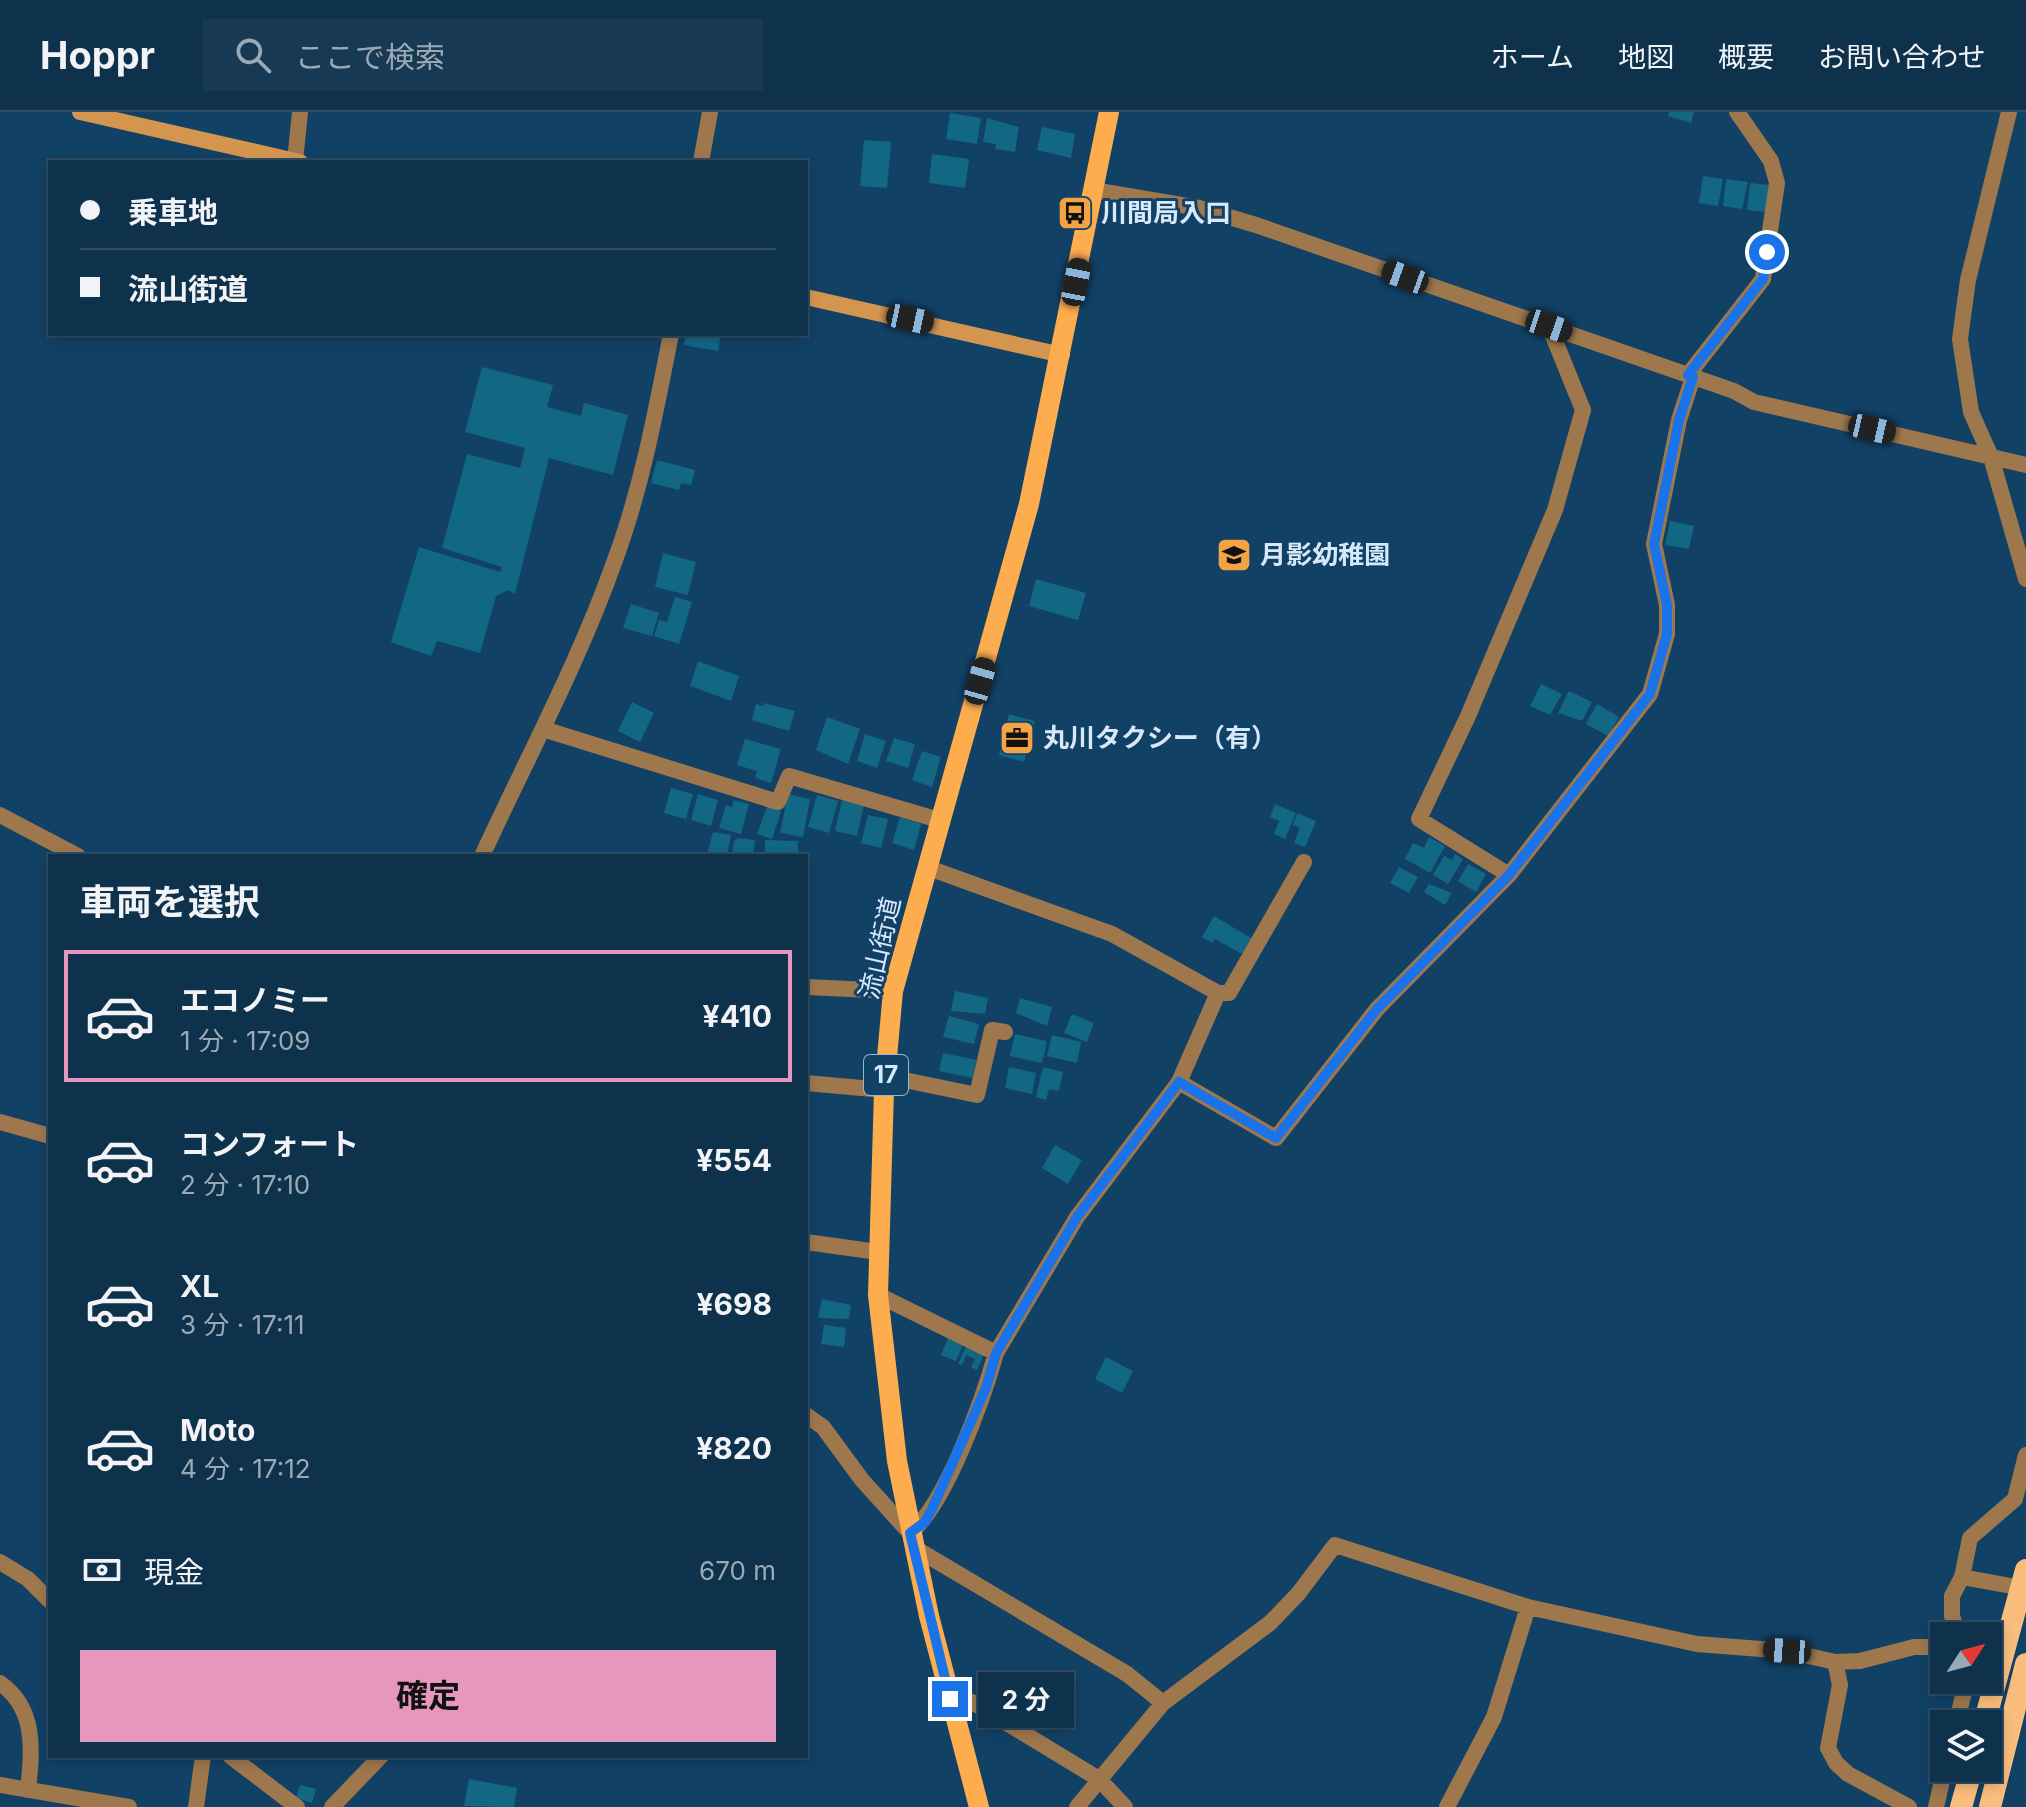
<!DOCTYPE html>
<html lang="ja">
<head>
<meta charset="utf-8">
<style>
  body { margin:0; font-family:Inter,"Noto Sans JP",sans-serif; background:#173953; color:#f1f3f6; height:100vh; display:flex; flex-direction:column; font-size:30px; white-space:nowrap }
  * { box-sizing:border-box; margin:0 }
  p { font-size:26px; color:#9ba9b5 }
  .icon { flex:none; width:44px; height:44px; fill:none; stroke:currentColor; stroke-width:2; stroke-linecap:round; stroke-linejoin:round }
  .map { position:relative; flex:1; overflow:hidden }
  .panel { position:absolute; left:48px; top:742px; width:760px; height:904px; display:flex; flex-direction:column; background:#0e314c; border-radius:0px; box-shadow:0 4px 12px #0003,0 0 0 2px #2e4c64 }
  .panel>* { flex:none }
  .guide { position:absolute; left:48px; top:48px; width:760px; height:176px; border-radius:0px; box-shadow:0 4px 12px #0003,0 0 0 2px #2e4c64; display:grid; align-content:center; height:176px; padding:0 32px; background:#0e314c }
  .needle { width:52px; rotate:54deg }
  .buttons { position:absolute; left:1930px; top:1510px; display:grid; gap:16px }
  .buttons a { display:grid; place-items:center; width:72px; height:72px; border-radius:0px; background:#0e314c; box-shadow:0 4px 12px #0003,0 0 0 2px #2e4c64; font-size:40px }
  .end { position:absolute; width:36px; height:36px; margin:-18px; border:10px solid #1a73e8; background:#fff; box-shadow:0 0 0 4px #fff }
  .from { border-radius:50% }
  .bubble { position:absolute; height:56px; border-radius:0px; background:#0e314c; box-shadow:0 4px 12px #0003,0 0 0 2px #2e4c64; font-size:26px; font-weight:700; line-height:56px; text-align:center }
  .car { position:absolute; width:24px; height:48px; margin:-24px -12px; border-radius:10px; box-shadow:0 0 6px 2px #0007; background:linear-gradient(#222 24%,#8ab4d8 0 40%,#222 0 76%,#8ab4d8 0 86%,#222 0) }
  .guide b { display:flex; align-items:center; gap:28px; height:76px; font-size:30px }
  .guide b+b { border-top:2px solid #2e4c64 }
  .guide i { width:20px; height:20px; background:#f1f3f6 }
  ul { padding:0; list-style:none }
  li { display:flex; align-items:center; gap:24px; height:132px; margin:0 16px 12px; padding:0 16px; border:4px solid transparent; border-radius:0px }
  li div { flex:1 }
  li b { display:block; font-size:30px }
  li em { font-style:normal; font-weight:700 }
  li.active { border-color:#e797bd }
  li>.icon { width:72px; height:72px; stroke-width:1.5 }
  h2 { padding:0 32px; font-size:36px; line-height:96px }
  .pay { display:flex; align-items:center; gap:20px; height:88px; padding:0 32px; font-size:30px }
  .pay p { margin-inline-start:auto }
  .action { display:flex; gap:16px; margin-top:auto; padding:16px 32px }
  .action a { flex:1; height:92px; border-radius:0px; background:#e797bd; color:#111; font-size:32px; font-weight:700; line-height:92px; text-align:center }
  header { display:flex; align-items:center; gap:48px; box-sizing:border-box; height:112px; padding:0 40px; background:#0e314c; border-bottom:2px solid #2e4c64 }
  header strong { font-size:38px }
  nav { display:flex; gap:44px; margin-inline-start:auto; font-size:28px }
  .search { width:560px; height:72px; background:#173953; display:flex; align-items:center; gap:20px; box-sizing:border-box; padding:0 28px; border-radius:0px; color:#9ba9b5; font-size:30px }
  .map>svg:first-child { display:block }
</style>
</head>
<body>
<header>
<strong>Hoppr</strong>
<div class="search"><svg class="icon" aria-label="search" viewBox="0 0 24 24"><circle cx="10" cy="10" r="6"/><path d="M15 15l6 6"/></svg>ここで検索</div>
<nav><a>ホーム</a><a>地図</a><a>概要</a><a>お問い合わせ</a></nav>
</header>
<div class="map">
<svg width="2026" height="1695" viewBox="0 0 2026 1695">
  <rect width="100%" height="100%" fill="#124166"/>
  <path fill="#126784" d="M 1669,0 L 1694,0 L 1691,11 L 1668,4 Z
    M 950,1 L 981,6 L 977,32 L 946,27 Z
    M 987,6 L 1019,15 L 1015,40 L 995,37 L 996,32 L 983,30 Z
    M 1042,15 L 1075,22 L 1071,46 L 1037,38 Z
    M 864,28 L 891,30 L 887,76 L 860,74 Z
    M 932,42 L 969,47 L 965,76 L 929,71 Z
    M 1703,64 L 1723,67 L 1718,94 L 1699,91 Z
    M 1726,67 L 1748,70 L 1742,97 L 1723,94 Z
    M 1750,71 L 1769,73 L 1766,100 L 1747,98 Z
    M 686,222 L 721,222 L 718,239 L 684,233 Z
    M 482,255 L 553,273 L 547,295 L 581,304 L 584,291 L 628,303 L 613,363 L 549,346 L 515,482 L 508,478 L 496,484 L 480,541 L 437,529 L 431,544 L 391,530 L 419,435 L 500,460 L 502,455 L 442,436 L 467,342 L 520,356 L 525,336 L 465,320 Z
    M 657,348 L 695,358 L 691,373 L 681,371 L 679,378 L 651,371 Z
    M 1670,409 L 1694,414 L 1689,437 L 1665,433 Z
    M 663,441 L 696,450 L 688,483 L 655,475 Z
    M 1036,467 L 1086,481 L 1078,508 L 1029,494 Z
    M 675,485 L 692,490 L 679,532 L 654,524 L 659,508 L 667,510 Z
    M 631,492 L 659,501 L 652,524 L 623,516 Z
    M 698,549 L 739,564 L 731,589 L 690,574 Z
    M 1541,572 L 1562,582 L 1550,603 L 1530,594 Z
    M 1569,579 L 1592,590 L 1582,609 L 1558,601 Z
    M 632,590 L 654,601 L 640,630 L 618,619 Z
    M 764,591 L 795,599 L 789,619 L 752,608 L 756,592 L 763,594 Z
    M 1597,592 L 1619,605 L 1608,624 L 1586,612 Z
    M 1009,602 L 1035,609 L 1024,650 L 999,643 Z
    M 827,605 L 860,617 L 848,652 L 816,638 Z
    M 865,622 L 886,629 L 877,656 L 857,649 Z
    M 894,626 L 915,632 L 908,656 L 886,649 Z
    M 745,627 L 781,637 L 771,671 L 755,666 L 757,659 L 737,653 Z
    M 922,639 L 941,645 L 932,675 L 912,668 Z
    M 671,676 L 693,682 L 686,707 L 664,701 Z
    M 698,682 L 718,688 L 711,714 L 691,708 Z
    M 788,682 L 810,687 L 803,725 L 780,721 Z
    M 817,683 L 838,689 L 829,721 L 808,715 Z
    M 734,688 L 749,692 L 741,722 L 719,716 L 726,693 L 732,695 Z
    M 842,688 L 864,693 L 857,724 L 835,719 Z
    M 1275,692 L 1296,701 L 1285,727 L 1274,722 L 1279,709 L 1270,705 Z
    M 767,694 L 781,699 L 772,727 L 757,722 Z
    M 1297,701 L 1316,709 L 1305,735 L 1294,731 L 1300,716 L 1293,713 Z
    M 868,703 L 888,707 L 881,736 L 861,731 Z
    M 900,705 L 921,712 L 914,738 L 892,731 Z
    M 713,720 L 731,723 L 727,744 L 707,743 Z
    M 1429,725 L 1445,734 L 1430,761 L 1405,747 L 1413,731 L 1424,736 Z
    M 738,726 L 755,728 L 753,744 L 732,744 L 734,729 Z
    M 765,728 L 798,729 L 798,744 L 765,744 Z
    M 1455,742 L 1463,747 L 1448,772 L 1433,763 L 1444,744 L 1452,748 Z
    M 1468,752 L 1486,762 L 1476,780 L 1458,769 Z
    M 1399,755 L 1418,765 L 1409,781 L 1390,771 Z
    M 1429,772 L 1452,781 L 1445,793 L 1424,780 Z
    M 1214,804 L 1251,826 L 1242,842 L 1215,827 L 1212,831 L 1202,825 Z
    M 955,879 L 988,886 L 985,902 L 951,899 Z
    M 1020,886 L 1052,895 L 1047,914 L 1016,901 Z
    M 1072,902 L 1094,911 L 1087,930 L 1064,921 Z
    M 949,904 L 979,912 L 974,932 L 943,925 Z
    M 1015,922 L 1047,929 L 1042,951 L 1010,944 Z
    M 1052,923 L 1081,930 L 1077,951 L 1047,944 Z
    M 943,941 L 976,948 L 973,966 L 939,959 Z
    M 1009,955 L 1036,961 L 1032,982 L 1005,976 Z
    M 1043,955 L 1063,960 L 1059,979 L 1049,977 L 1046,988 L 1036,985 Z
    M 1055,1033 L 1082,1048 L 1068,1072 L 1042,1056 Z
    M 822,1187 L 851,1193 L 849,1207 L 818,1206 Z
    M 824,1213 L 846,1216 L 844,1235 L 821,1232 Z
    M 948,1226 L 963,1233 L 956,1249 L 941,1243 Z
    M 966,1234 L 984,1242 L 977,1258 L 971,1255 L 975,1247 L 966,1243 L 962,1253 L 958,1252 Z
    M 1106,1245 L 1133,1259 L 1122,1281 L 1095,1267 Z
    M 469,1667 L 517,1676 L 514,1695 L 464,1694 Z
    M 300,1673 L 316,1677 L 312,1691 L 296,1686 Z"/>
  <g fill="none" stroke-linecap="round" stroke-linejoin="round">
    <path stroke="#9e774d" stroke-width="16" d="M 2009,0 L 1968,168 L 1960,227 L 1971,300 L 1991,345 L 2026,467
      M 295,49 L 300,0
      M 701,50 L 710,0
      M 1093,78 L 1199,96 L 1256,113 L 1734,279 L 1754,290 L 2026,353
      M 1688,263 L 1763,167 L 1777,71 L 1771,49 L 1737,0
      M 543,617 L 778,690 L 789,664 L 939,708
      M 0,703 L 78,744
      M 482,744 C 527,646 579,550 615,448 C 642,375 656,298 671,222
      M 1509,763 L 1419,707 L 1468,604 L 1555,398 L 1583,298 L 1549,214
      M 806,875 L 893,879
      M 1218,881 L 1229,881 L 1304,750
      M 885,964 L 977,983 L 992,918 L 1005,920
      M 1179,970 L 1276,1026 L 1377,897 L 1509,763 L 1650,582 L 1667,522 L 1667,493 L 1654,432 L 1679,308 L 1693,265
      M 806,971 L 884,978
      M 0,1010 L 50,1024
      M 806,1130 L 878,1140
      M 878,1183 L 996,1241 L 1077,1105 L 1179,970 L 1218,881 L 1112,822 L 926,755
      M 806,1303 L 823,1315 L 862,1368 L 910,1421 C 946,1392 983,1287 996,1241
      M 913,1435 L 1127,1562 L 1163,1591
      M 0,1450 L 28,1467 L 50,1489
      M 1962,1465 L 2022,1476
      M 1959,1524 L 1952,1504 L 1952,1484 L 1962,1465 L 1970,1426 L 2015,1387 L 2026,1343
      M 1835,1550 L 1840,1573 L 1828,1636 L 1836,1651 L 1848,1662 L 1909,1695
      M 0,1571 C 37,1597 32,1639 28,1678
      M 950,1587 L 972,1590 L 1099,1667 L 1125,1695
      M 1956,1612 L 1967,1568
      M 230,1644 L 297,1695
      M 196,1695 L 203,1644
      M 332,1695 L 381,1644
      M 1077,1695 L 1163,1591 L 1270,1511 L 1298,1482 L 1335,1433 L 1528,1495 L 1697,1532 L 1787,1539 L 1835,1550 L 1860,1549 L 1914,1535 L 1944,1535
      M 1447,1695 L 1494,1605 L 1528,1495
      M 1936,1695 L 1945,1656"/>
    <path stroke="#9e774d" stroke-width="16" d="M 0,1673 L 129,1695"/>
    <path stroke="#d4954f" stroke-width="16" d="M 80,0 L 300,50
      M 806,185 L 1062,243"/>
    <path stroke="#fdac4e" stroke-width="20" d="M 979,1695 L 929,1504 L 897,1349 L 878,1183 L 884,978 L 893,879 L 1029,392 L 1109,0"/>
    <path stroke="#fabe7c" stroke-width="22" d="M 1984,1612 L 2026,1458
      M 1961,1695 L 1972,1656
      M 1990,1695 L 2026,1552"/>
  </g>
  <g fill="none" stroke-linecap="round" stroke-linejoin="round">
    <path stroke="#1a73e8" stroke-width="10" d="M 950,1587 L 910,1421 L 925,1410 L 932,1397 L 986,1276 L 996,1241 L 1077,1105 L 1179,970 L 1276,1026 L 1377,897 L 1509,763 L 1650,582 L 1667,522 L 1667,493 L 1654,432 L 1679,308 L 1693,265 L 1688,263 L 1763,167 L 1767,140"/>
  </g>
  <defs>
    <g id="bus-square" transform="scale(1.8)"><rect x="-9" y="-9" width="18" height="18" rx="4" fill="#f4a344" stroke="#124166"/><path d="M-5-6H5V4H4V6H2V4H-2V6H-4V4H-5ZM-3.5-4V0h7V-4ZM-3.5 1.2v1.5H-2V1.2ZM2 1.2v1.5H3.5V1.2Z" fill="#111"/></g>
    <g id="school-square" transform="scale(1.8)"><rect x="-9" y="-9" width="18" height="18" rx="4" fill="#f4a344" stroke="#124166"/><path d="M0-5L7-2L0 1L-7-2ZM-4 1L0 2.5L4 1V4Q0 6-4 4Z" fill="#111"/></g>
    <g id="office-square" transform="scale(1.8)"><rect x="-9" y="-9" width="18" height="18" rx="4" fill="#f4a344" stroke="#124166"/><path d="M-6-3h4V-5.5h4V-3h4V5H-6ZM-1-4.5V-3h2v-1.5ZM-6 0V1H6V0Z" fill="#111"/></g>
  </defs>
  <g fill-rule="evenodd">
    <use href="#bus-square" x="1075" y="101"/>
    <use href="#school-square" x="1234" y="443"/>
    <use href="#office-square" x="1017" y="626"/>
  </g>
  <g text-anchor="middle" stroke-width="6" stroke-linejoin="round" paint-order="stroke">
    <rect fill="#124166" stroke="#9bb6ce" stroke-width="2" x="864" y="943" width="44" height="40" rx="6"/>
    <g font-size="24" font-weight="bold" fill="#d6e8fa">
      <text x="886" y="971">17</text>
    </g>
    <g font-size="26" font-weight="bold" fill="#d6e8fa" stroke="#124166" text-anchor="start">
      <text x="1101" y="110">川間局入口</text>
      <text x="1260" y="452">月影幼稚園</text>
      <text x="1043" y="635">丸川タクシー（有）</text>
    </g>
    <g font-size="26" fill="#d6e8fa" stroke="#124166">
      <text transform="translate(880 836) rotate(-77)" y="9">流山街道</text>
    </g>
  </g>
</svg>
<div class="buttons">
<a><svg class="needle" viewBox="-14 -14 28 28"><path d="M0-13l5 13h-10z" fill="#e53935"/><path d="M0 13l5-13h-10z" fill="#9ba9b5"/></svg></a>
<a><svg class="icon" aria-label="layers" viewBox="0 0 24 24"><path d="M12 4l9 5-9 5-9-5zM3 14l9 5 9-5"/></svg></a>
</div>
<i class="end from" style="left:1767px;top:140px"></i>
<i class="end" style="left:950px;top:1587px"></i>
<div class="bubble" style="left:978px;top:1560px;width:96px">2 分</div>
<i class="car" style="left:1405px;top:165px;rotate:290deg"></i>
<i class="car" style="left:1076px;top:170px;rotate:11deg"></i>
<i class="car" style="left:910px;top:207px;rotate:102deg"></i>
<i class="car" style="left:1549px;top:214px;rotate:109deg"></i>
<i class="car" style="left:1872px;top:317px;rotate:103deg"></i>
<i class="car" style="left:980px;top:569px;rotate:16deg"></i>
<i class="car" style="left:1787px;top:1539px;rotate:274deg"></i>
<div class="guide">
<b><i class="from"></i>乗車地</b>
<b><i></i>流山街道</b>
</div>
<section class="panel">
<h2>車両を選択</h2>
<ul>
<li class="active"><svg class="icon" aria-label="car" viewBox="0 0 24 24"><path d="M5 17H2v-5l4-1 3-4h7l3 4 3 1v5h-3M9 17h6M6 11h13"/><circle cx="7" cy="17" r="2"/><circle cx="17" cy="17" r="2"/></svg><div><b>エコノミー</b><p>1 分 · 17:09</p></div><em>¥410</em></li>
<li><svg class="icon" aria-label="car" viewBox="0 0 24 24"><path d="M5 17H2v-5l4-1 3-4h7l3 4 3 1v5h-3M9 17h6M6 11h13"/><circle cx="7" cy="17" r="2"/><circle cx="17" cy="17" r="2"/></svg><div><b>コンフォート</b><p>2 分 · 17:10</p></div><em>¥554</em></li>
<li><svg class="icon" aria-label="car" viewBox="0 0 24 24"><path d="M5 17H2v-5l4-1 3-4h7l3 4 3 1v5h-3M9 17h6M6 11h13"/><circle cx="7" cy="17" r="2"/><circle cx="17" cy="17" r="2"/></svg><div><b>XL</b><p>3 分 · 17:11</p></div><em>¥698</em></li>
<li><svg class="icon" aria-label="car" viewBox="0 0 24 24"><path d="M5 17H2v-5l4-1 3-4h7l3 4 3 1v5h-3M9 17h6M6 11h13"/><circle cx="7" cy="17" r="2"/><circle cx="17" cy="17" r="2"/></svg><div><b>Moto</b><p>4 分 · 17:12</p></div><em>¥820</em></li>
</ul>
<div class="pay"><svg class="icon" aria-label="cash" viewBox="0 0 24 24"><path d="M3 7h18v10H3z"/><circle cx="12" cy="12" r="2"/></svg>現金<p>670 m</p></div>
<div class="action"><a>確定</a></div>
</section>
</div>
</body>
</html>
